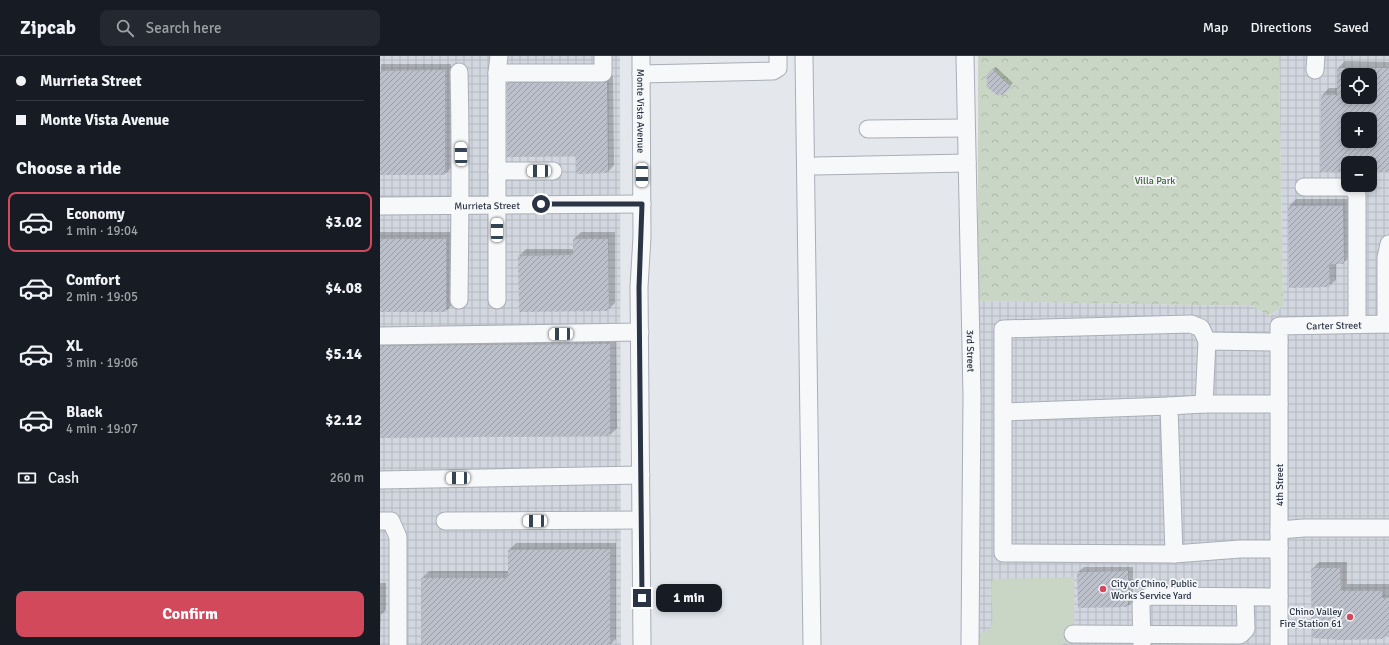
<!DOCTYPE html>
<html lang="en">
<head>
<meta charset="utf-8">
<style>
  body { margin:0; font-family:Signika,sans-serif; background:#242831; color:#f1f3f6; height:100vh; display:flex; flex-direction:column; font-size:15px; white-space:nowrap }
  * { box-sizing:border-box; margin:0 }
  p { font-size:13px; color:#9ea1a6 }
  .icon { flex:none; width:22px; height:22px; fill:none; stroke:currentColor; stroke-width:2; stroke-linecap:round; stroke-linejoin:round }
  .map { position:relative; flex:1; overflow:hidden }
  .drawer { display:flex; flex-direction:column; background:#171b24; width:380px }
  .drawer>* { flex:none }
  .banner { display:grid; align-content:center; height:88px; padding:0 16px; background:#171b24 }
  .buttons { position:absolute; left:961px; top:12px; display:grid; gap:8px }
  .buttons a { display:grid; place-items:center; width:36px; height:36px; border-radius:8px; background:#171b24; box-shadow:0 2px 6px #0003; font-size:20px }
  .end { position:absolute; width:18px; height:18px; margin:-9px; border:5px solid #2b3445; background:#fff; box-shadow:0 0 0 2px #fff }
  .from { border-radius:50% }
  .bubble { position:absolute; height:28px; border-radius:8px; background:#171b24; box-shadow:0 2px 6px #0003; font-size:13px; font-weight:700; line-height:28px; text-align:center }
  .car { position:absolute; width:12px; height:24px; margin:-12px -6px; border-radius:5px; box-shadow:0 0 3px 1px #0007; background:linear-gradient(#fff 24%,#345 0 40%,#fff 0 76%,#345 0 86%,#fff 0) }
  .banner b { display:flex; align-items:center; gap:14px; height:38px; font-size:15px }
  .banner b+b { border-top:1px solid #363941 }
  .banner i { width:10px; height:10px; background:#f1f3f6 }
  ul { padding:0; list-style:none }
  li { display:flex; align-items:center; gap:12px; height:60px; margin:0 8px 6px; padding:0 8px; border:2px solid transparent; border-radius:8px }
  li div { flex:1 }
  li b { display:block; font-size:15px }
  li em { font-style:normal; font-weight:700 }
  li.on { border-color:#d1495b }
  li>.icon { width:36px; height:36px; stroke-width:1.5 }
  h2 { padding:0 16px; font-size:18px; line-height:48px }
  .pay { display:flex; align-items:center; gap:10px; height:44px; padding:0 16px; font-size:15px }
  .pay p { margin-inline-start:auto }
  .button { display:flex; gap:8px; margin-top:auto; padding:8px 16px }
  .button a { flex:1; height:46px; border-radius:8px; background:#d1495b; color:#fff; font-size:16px; font-weight:700; line-height:46px; text-align:center }
  header { display:flex; align-items:center; gap:24px; box-sizing:border-box; height:56px; padding:0 20px; background:#171b24; border-bottom:1px solid #363941 }
  header strong { font-size:19px }
  nav { display:flex; gap:22px; margin-inline-start:auto; font-size:14px }
  .search { width:280px; height:36px; background:#242831; display:flex; align-items:center; gap:10px; box-sizing:border-box; padding:0 14px; border-radius:8px; color:#9ea1a6; font-size:15px }
  main { display:flex; flex:1; min-height:0 }
  .map>svg:first-child { display:block }
</style>
</head>
<body>
<header>
<strong>Zipcab</strong>
<div class="search"><svg class="icon" aria-label="search" viewBox="0 0 24 24"><circle cx="10" cy="10" r="6"/><path d="M15 15l6 6"/></svg>Search here</div>
<nav><a>Map</a><a>Directions</a><a>Saved</a></nav>
</header>
<main>
<section class="drawer">
<div class="banner">
<b><i class="from"></i>Murrieta Street</b>
<b><i></i>Monte Vista Avenue</b>
</div>
<h2>Choose a ride</h2>
<ul>
<li class="on"><svg class="icon" aria-label="car" viewBox="0 0 24 24"><path d="M5 17H2v-5l4-1 3-4h7l3 4 3 1v5h-3M9 17h6M6 11h13"/><circle cx="7" cy="17" r="2"/><circle cx="17" cy="17" r="2"/></svg><div><b>Economy</b><p>1 min · 19:04</p></div><em>$3.02</em></li>
<li><svg class="icon" aria-label="car" viewBox="0 0 24 24"><path d="M5 17H2v-5l4-1 3-4h7l3 4 3 1v5h-3M9 17h6M6 11h13"/><circle cx="7" cy="17" r="2"/><circle cx="17" cy="17" r="2"/></svg><div><b>Comfort</b><p>2 min · 19:05</p></div><em>$4.08</em></li>
<li><svg class="icon" aria-label="car" viewBox="0 0 24 24"><path d="M5 17H2v-5l4-1 3-4h7l3 4 3 1v5h-3M9 17h6M6 11h13"/><circle cx="7" cy="17" r="2"/><circle cx="17" cy="17" r="2"/></svg><div><b>XL</b><p>3 min · 19:06</p></div><em>$5.14</em></li>
<li><svg class="icon" aria-label="car" viewBox="0 0 24 24"><path d="M5 17H2v-5l4-1 3-4h7l3 4 3 1v5h-3M9 17h6M6 11h13"/><circle cx="7" cy="17" r="2"/><circle cx="17" cy="17" r="2"/></svg><div><b>Black</b><p>4 min · 19:07</p></div><em>$2.12</em></li>
</ul>
<div class="pay"><svg class="icon" aria-label="cash" viewBox="0 0 24 24"><path d="M3 7h18v10H3z"/><circle cx="12" cy="12" r="2"/></svg>Cash<p>260 m</p></div>
<div class="button"><a>Confirm</a></div>
</section>
<div class="map">
<svg width="1009" height="589" viewBox="0 0 1009 589">
  <defs>
    <pattern id="industrial-grid" width="8" height="8" patternUnits="userSpaceOnUse"><rect width="8" height="8" fill="#d2d6de"/><path d="M0 4h8M4 0v8" fill="none" stroke="#b4b8c0"/></pattern>
    <pattern id="forest-crowns" width="20" height="18" patternUnits="userSpaceOnUse"><rect width="20" height="18" fill="#c9d6c5"/><path d="M2 6a3 3 0 1 1 6 0M12 15a3 3 0 1 1 6 0" fill="none" stroke="#adb8ab"/></pattern>
    <pattern id="building-hatch" width="6" height="6" patternUnits="userSpaceOnUse"><rect width="6" height="6" fill="#bbc0ca"/><path d="M-1 1l2-2M0 6l6-6M5 7l2-2" fill="none" stroke="#989da6"/></pattern>
  </defs>
  <rect width="100%" height="100%" fill="#e4e7ec"/>
  <path fill="url(#industrial-grid)" fill-rule="evenodd" d="M 0,0 L 240,0 L 241,589 L 0,589 Z
    M 899,0 L 1009,0 L 1009,589 L 595,589 L 598,245 L 873,250 L 890,260 L 903,250 ZM 968,19 L 990,19 L 990,41 L 968,41 ZM 968,63 L 990,63 L 990,85 L 968,85 ZM 968,107 L 990,107 L 990,129 L 968,129 Z"/>
  <path fill="#c9d6c5" d="M 694,521 L 694,568 L 691,571 L 691,586 L 678,589 L 599,589 L 601,576 L 610,573 C 617,560 607,538 613,523 Z"/>
  <path fill="url(#forest-crowns)" d="M 598,0 L 899,0 L 903,250 L 889,260 L 873,250 L 598,245 Z"/>
  <path fill="#0003" fill-rule="evenodd" d="M 965,5 L 1009,6 L 1009,115 L 990,115 L 990,107 L 968,107 L 968,115 L 942,39 L 949,32 L 958,32 L 958,12 ZM 968,19 L 990,19 L 990,41 L 968,41 ZM 968,63 L 990,63 L 990,85 L 968,85 Z
    M 1,8 L 71,8 L 72,111 L 65,118 L 0,118 Z
    M 616,11 L 633,27 L 622,39 L 606,21 Z
    M 135,20 L 233,20 L 234,109 L 228,116 L 197,99 L 128,27 Z
    M 916,143 L 970,143 L 970,200 L 963,207 L 956,207 L 956,224 L 949,230 L 909,150 Z
    M 0,176 L 73,176 L 73,248 L 66,255 L 0,255 Z
    M 201,176 L 235,176 L 235,247 L 228,254 L 140,255 L 139,200 L 146,193 L 194,193 L 194,183 Z
    M 236,281 L 237,372 L 230,379 L 0,381 L 0,283 Z
    M 136,487 L 236,487 L 236,583 L 230,589 L 42,589 L 42,522 L 49,515 L 129,515 L 129,494 Z
    M 939,506 L 967,506 L 967,528 L 1009,528 L 1009,580 L 1004,580 L 1002,582 L 932,513 Z
    M 704,511 L 753,511 L 753,545 L 748,550 L 698,516 Z
    M 0,527 L 6,527 L 6,554 L 1,559 L 0,585 Z"/>
  <path fill="url(#building-hatch)" fill-rule="evenodd" d="M 957,12 L 968,12 L 968,41 L 990,41 L 990,12 L 1009,12 L 1009,116 L 990,116 L 990,107 L 968,107 L 968,116 L 940,116 L 941,39 L 957,39 ZM 968,63 L 990,63 L 990,85 L 968,85 Z
    M 612,13 L 631,31 L 622,40 L 620,38 L 618,40 L 606,30 L 608,28 L 606,26 L 608,24 L 605,21 Z
    M 65,14 L 65,119 L 0,119 L 0,15 Z
    M 227,26 L 228,117 L 196,118 L 196,100 L 127,101 L 127,27 Z
    M 908,150 L 963,150 L 964,208 L 949,208 L 950,231 L 909,232 Z
    M 0,183 L 66,183 L 66,256 L 0,256 Z
    M 193,183 L 228,183 L 229,255 L 139,256 L 138,200 L 193,199 Z
    M 230,288 L 230,380 L 0,382 L 0,290 Z
    M 230,493 L 230,589 L 41,589 L 41,522 L 128,522 L 128,494 Z
    M 931,512 L 960,512 L 961,535 L 1002,535 L 1002,542 L 1009,542 L 1009,581 L 1003,581 L 1002,583 L 961,584 L 932,582 Z
    M 748,515 L 748,551 L 698,552 L 697,516 Z"/>
  <g fill="none" stroke-linecap="round" stroke-linejoin="round">
    <g stroke="#a9aeb7" stroke-width="19">
      <g id="minor">
        <path id="s1" d="M 261,0 L 262,181 L 259,231 L 262,589"/>
        <path d="M 424,0 L 432,589"/>
        <path id="s2" d="M 585,0 L 592,340 L 590,589"/>
        <path d="M 935,14 L 936,0"/>
        <path d="M 117,17 L 223,17 L 223,0"/>
        <path d="M 261,18 L 393,15 L 398,12 L 398,0"/>
        <path d="M 488,73 L 586,72"/>
        <path d="M 436,110 L 587,107"/>
        <path d="M 117,115 L 173,115"/>
        <path d="M 924,131 L 972,131 L 977,139 L 977,268"/>
        <path id="s3" d="M 0,150 L 262,148"/>
        <path d="M 79,244 C 80,168 81,92 79,16"/>
        <path d="M 117,244 L 117,17 L 119,0"/>
        <path d="M 1006,268 L 1006,202 L 1009,188"/>
        <path d="M 0,280 L 260,276"/>
        <path d="M 824,348 L 827,285 L 899,286"/>
        <path d="M 899,348 L 824,348 L 789,350 L 794,498 L 860,493 L 899,493"/>
        <path d="M 623,356 L 789,350"/>
        <path d="M 0,424 L 261,419"/>
        <path d="M 0,465 L 11,465 L 18,481 L 18,589"/>
        <path d="M 65,465 L 261,464"/>
        <path d="M 899,474 L 924,472 L 1009,472"/>
        <path d="M 794,498 L 623,497 L 623,273 L 811,268 L 821,272 L 827,285"/>
        <path d="M 693,578 L 860,579 L 866,573 L 865,541"/>
        <path d="M 762,589 L 761,549 L 762,544 L 770,540 L 899,541"/>
        <path id="s4" d="M 899,589 L 899,270 L 1009,268"/>
      </g>
    </g>
    <use href="#minor" stroke="#f7f8fa" stroke-width="17"/>
  </g>
  <g fill="none" stroke-linecap="round" stroke-linejoin="round">
    <path stroke="#2b3445" stroke-width="5" d="M 161,148 L 262,148 L 259,232 L 262,542"/>
  </g>
  <g fill="#d1495b" stroke="#f4f6f9" stroke-width="1.5">
    <circle cx="723" cy="533" r="4"/>
    <circle cx="970" cy="561" r="4"/>
  </g>
  <g text-anchor="middle" stroke-width="3.5" stroke-linejoin="round" paint-order="stroke">
    <g font-size="10" fill="#2b3445" stroke="#f4f6f9">
      <text dy="4" stroke="none"><textPath href="#s1" startOffset="55">Monte Vista Avenue</textPath></text>
      <text dy="4" stroke="none"><textPath href="#s3" startOffset="107">Murrieta Street</textPath></text>
      <text dy="4" stroke="none"><textPath href="#s4" startOffset="374">Carter Street</textPath></text>
      <text dy="4" stroke="none"><textPath href="#s2" startOffset="295">3rd Street</textPath></text>
      <text transform="translate(899 429) rotate(-90)" y="4">4th Street</text>
    </g>
    <g font-size="10" fill="#3f6138" stroke="#f4f6f9">
      <text x="775" y="128">Villa Park</text>
    </g>
    <g font-size="10" fill="#2b3445" stroke="#f4f6f9" text-anchor="start">
      <text x="731" y="531">City of Chino, Public<tspan x="731" dy="12">Works Service Yard</tspan></text>
      <text x="962" y="559" text-anchor="end">Chino Valley<tspan x="962" dy="12">Fire Station 61</tspan></text>
    </g>
  </g>
</svg>
<div class="buttons">
<a><svg class="icon" aria-label="locate" viewBox="0 0 24 24"><circle cx="12" cy="12" r="6"/><path d="M12 2v4M12 18v4M2 12h4M18 12h4"/></svg></a>
<a>+</a>
<a>−</a>
</div>
<i class="end from" style="left:161px;top:148px"></i>
<i class="end" style="left:262px;top:542px"></i>
<div class="bubble" style="left:276px;top:528px;width:66px">1 min</div>
<i class="car" style="left:81px;top:98px;rotate:359deg"></i>
<i class="car" style="left:159px;top:115px;rotate:270deg"></i>
<i class="car" style="left:262px;top:119px;rotate:180deg"></i>
<i class="car" style="left:117px;top:174px;rotate:0deg"></i>
<i class="car" style="left:181px;top:278px;rotate:269deg"></i>
<i class="car" style="left:78px;top:422px;rotate:269deg"></i>
<i class="car" style="left:155px;top:465px;rotate:270deg"></i>
</div>
</main>
</body>
</html>
